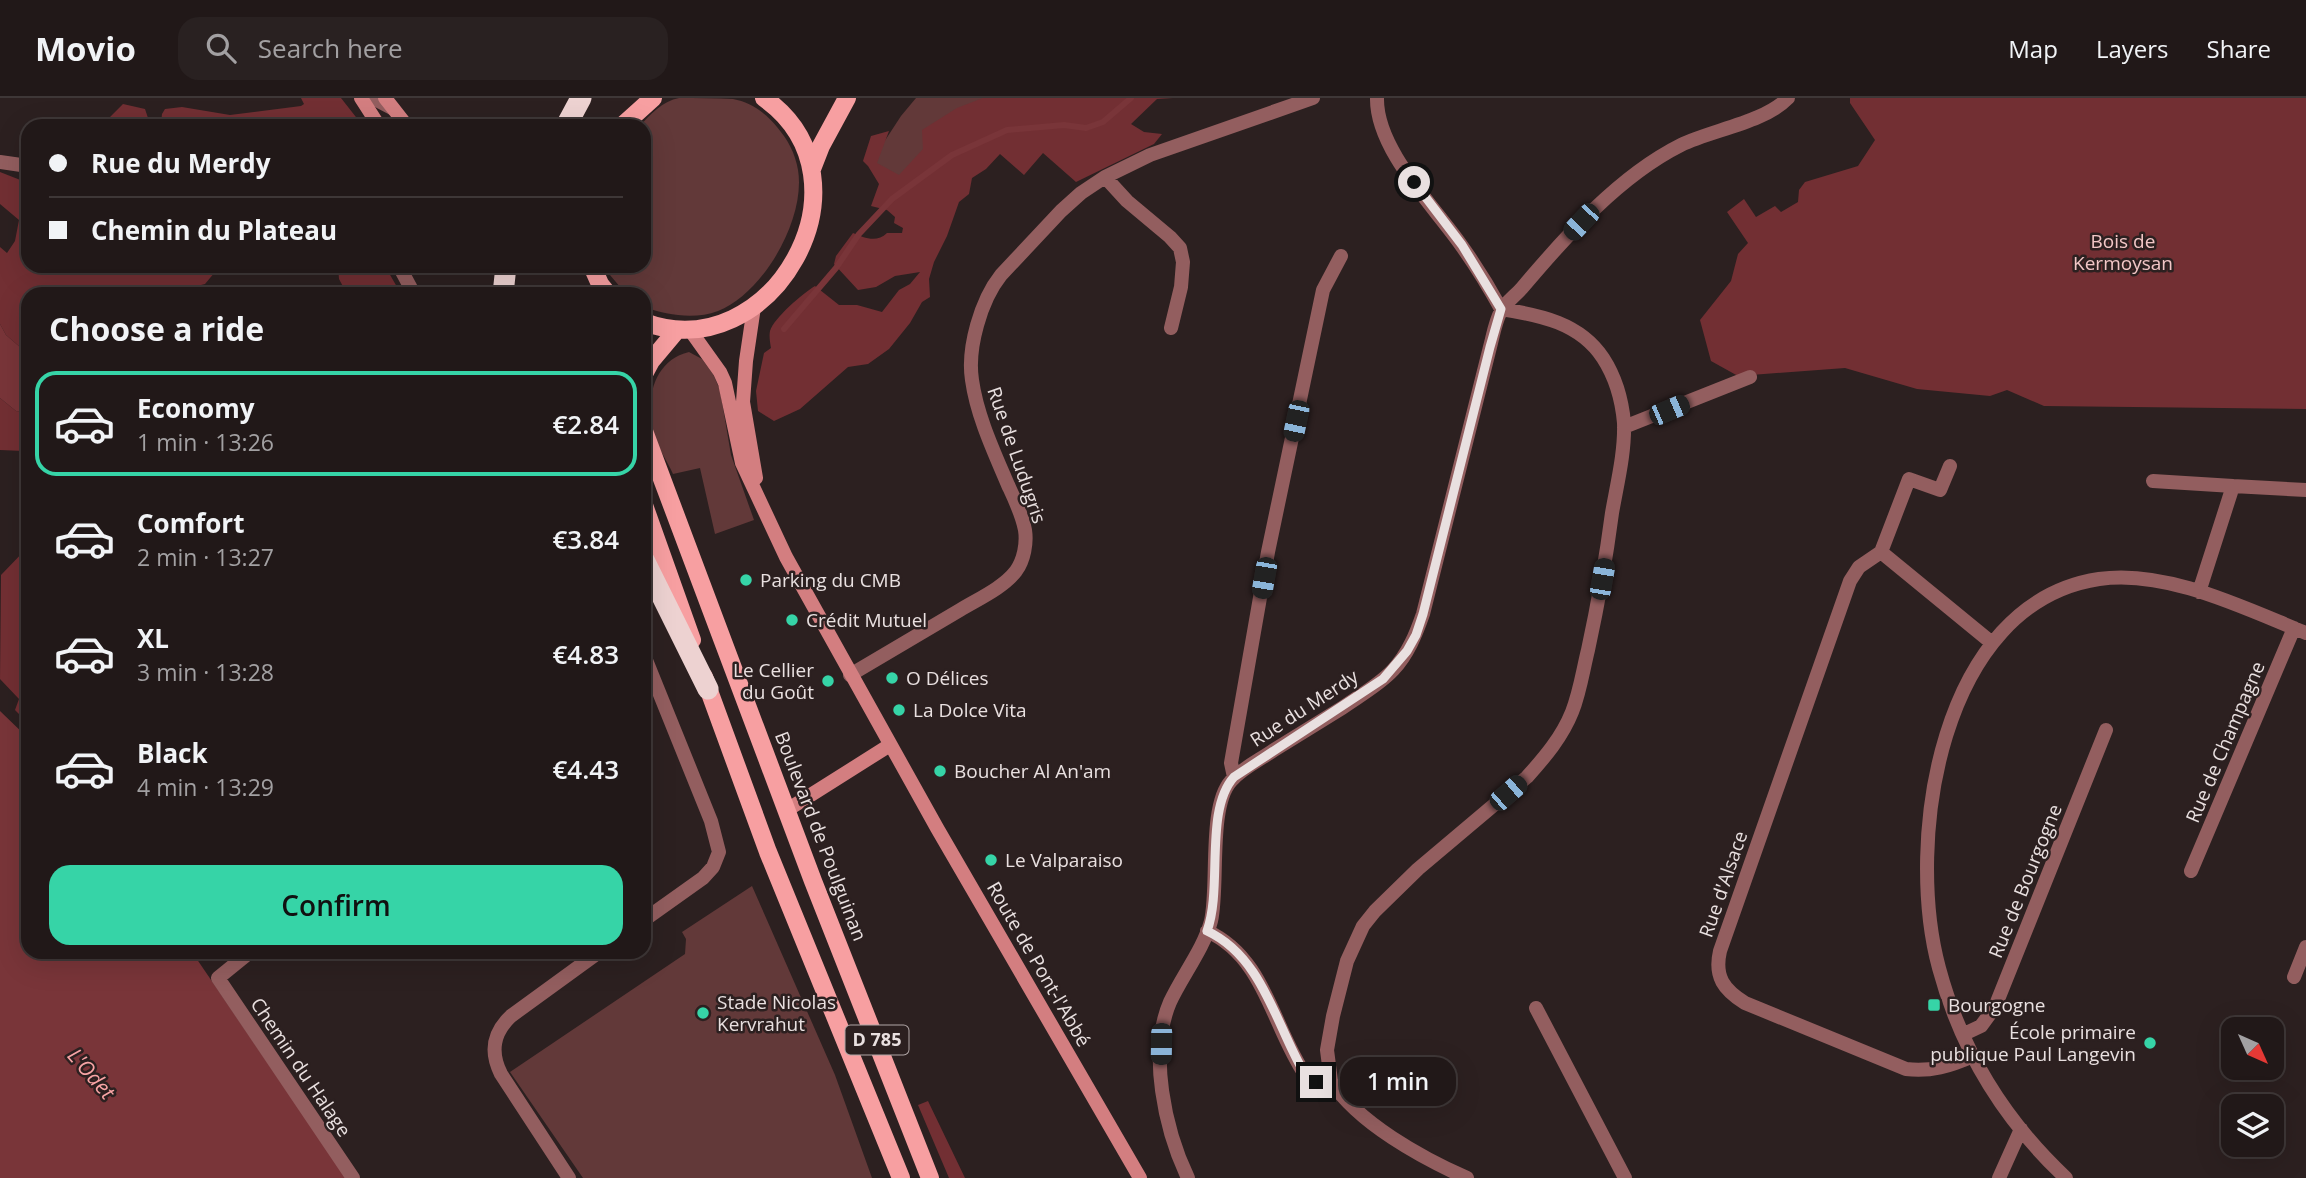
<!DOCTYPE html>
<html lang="en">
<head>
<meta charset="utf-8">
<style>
  body { margin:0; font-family:"Open Sans",sans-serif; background:#292121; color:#f1f3f6; height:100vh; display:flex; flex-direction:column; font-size:26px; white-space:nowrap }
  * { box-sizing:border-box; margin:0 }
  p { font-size:23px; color:#a2a0a2 }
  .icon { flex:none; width:38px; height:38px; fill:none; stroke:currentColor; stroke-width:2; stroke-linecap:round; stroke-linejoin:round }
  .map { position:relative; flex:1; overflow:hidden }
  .sheet { position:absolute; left:21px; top:189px; width:630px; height:672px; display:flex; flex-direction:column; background:#211818; border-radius:21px; box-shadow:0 7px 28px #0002,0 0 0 2px #3e3737 }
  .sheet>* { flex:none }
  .banner { position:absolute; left:21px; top:21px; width:630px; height:154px; border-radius:21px; box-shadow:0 7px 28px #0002,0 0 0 2px #3e3737; display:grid; align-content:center; height:154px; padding:0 28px; background:#211818 }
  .needle { width:46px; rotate:135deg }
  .controls { position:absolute; left:2221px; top:919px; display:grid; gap:14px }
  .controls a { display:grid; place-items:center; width:63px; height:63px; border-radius:14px; background:#211818; box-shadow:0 7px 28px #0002,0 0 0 2px #3e3737; font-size:35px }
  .end { position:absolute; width:32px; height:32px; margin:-16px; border:9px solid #e9e0e0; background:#111; box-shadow:0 0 0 4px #111 }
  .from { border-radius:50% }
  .bubble { position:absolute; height:49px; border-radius:21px; background:#211818; box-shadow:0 7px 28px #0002,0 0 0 2px #3e3737; font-size:23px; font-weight:600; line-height:49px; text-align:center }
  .car { position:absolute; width:21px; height:42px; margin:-21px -10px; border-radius:9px; box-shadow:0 0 5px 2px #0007; background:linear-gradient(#222 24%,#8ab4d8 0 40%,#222 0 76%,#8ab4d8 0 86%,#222 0) }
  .banner b { display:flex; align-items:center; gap:24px; height:66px; font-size:26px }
  .banner b+b { border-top:2px solid #3e3737 }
  .banner i { width:18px; height:18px; background:#f1f3f6 }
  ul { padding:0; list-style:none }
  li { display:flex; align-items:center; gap:21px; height:105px; margin:0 14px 10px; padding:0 14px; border:4px solid transparent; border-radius:21px }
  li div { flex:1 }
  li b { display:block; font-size:26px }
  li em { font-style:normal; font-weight:600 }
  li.current { border-color:#36d4a7 }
  li>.icon { width:63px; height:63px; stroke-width:1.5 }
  h2 { padding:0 28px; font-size:32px; line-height:84px }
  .action { display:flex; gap:14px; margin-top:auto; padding:14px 28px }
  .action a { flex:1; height:80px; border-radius:21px; background:#36d4a7; color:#111; font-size:28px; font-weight:600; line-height:80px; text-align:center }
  header { display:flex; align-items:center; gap:42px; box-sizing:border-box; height:98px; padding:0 35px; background:#211818; border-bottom:2px solid #3e3737 }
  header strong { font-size:33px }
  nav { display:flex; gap:38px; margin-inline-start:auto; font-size:24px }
  .search { width:490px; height:63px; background:#292121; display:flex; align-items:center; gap:18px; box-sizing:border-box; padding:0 24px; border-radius:21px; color:#a2a0a2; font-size:26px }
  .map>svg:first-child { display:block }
</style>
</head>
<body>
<header>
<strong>Movio</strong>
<div class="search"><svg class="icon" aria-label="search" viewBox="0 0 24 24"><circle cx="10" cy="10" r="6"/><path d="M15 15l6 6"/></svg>Search here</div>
<nav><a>Map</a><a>Layers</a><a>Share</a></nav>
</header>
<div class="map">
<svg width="2306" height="1080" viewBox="0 0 2306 1080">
  <rect width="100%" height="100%" fill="#2c2020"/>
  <path fill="#623939" d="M 679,0 C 696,0 716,0 733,1 C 750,4 766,15 777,29 C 788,42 795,55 798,72 C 806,120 764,195 718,213 C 694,222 667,217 644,209 L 644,196 L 626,196 L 610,177 L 606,168 L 644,168 L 644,28 L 640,28 C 650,16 663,3 679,0 Z
    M 916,0 L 1074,0 L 888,97 L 871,64 L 901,18 Z
    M 689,254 L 702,261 L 713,276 L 720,292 L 731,357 L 754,422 L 715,436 L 700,370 L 673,376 C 667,363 658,350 654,336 C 645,304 652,263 689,254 Z
    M 752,788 L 835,977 L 872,1080 L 583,1080 L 510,974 L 685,856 L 686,841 L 682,834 Z"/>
  <path fill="#722f33" d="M 301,0 L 341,0 L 363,28 L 84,28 L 92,21 L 110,19 L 123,6 L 145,11 L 150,26 L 161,26 L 162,16 L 165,11 L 182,9 L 230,17 L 301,8 L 304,6 Z
    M 983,0 L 1173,0 L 1157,1 L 1131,26 L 1144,34 L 1162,36 L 1154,46 L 1076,84 L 1043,55 L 1024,77 L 1000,56 L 986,71 L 972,80 L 969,96 L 959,104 L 947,138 L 934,164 L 929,181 L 930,199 L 922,204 L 910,225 L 889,251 L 868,266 L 848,269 L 800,311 L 774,323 L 758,313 L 756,293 L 764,255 L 771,250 C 770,244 769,238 770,233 C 774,220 803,195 815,188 L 839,207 L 857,207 L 882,214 L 899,192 L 910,186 L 920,174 L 895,178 L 876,189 L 858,192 L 834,166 L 836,158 L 853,135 C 864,140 877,145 887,135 L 902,135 L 903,130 L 894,125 L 895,119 L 887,112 L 871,108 L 879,86 L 868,68 L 863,63 L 871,38 L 889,33 L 877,65 L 899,77 L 923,51 L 922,32 L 957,10 Z
    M 1850,0 L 2306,0 L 2306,311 L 2044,308 L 2007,292 L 1990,298 L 1917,291 L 1845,270 L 1738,278 L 1711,263 L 1700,222 L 1731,183 L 1738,156 L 1748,145 L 1727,114 L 1744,101 L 1756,119 L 1775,108 L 1781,114 L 1798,104 L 1799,92 L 1805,84 L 1858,68 L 1875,42 L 1850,5 Z
    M 0,74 L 28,85 L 28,168 L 220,168 L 205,186 L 193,189 L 186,196 L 28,196 L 28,256 L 6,237 L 0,226 L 0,149 L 7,155 L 15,143 L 19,122 L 0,106 Z
    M 338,168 L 385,168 L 401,196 L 347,196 L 339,181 Z
    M 0,300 L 16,313 L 28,315 L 28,350 L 24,353 L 0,352 Z
    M 28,449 L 28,625 L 15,612 L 19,601 L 0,581 L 1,477 Z
    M 928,1003 L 965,1080 L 949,1080 L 918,1007 Z"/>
  <path fill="#793539" d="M 0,226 L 6,237 L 28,256 L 28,315 L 16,313 L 0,300 Z
    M 0,613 L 28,640 L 28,854 L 192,854 L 346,1080 L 0,1080 Z"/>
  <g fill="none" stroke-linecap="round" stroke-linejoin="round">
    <path stroke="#793539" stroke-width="6" d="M 784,231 L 836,170 L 859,136 L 892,101 L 952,57 L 1007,32 L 1064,27 L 1086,30 L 1103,24 L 1131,0"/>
    <path stroke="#935e5f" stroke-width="14" d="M 373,0 L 392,10
      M 1377,0 C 1376,51 1433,107 1461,147 C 1476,168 1489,189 1501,211
      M 0,64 L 28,68
      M 1105,79 L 1127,103 L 1170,139 L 1180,150 L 1183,164 L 1181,189 L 1171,230
      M 399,168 L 414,196
      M 1624,329 L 1750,279
      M 1950,368 L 1940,392 L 1909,381 L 1881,454 L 1859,469 L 1850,483 L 1720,853 C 1714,879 1724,892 1745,905 L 1906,971 C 1931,974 1950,968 1973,958
      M 2153,383 L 2233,388
      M 1881,454 L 1992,545
      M 2199,494 L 2233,388 L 2306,392
      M 644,557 L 711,723 L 719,754 L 713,769 L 703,780 L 644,822
      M 850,577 C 887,555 923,534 960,512 C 978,501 1003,490 1016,473 C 1024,462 1027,445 1025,432 C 1022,416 1015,402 1008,387 C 994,354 977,318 972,282 C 967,250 981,202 1001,177 L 1061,113 L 1081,95 L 1105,79 L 1150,57 L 1313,0
      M 1234,679 L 1231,665 L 1268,454 L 1323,192 L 1341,158
      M 2191,773 L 2294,530
      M 1207,833 C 1266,860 1272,929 1306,978 L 1316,984 L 1331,983 C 1358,1025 1422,1060 1467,1080
      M 250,854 L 218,880 L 353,1080
      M 2294,879 L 2306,849
      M 1536,910 L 1625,1080
      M 1964,936 L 1981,928 L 1995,909 L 2106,632
      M 1331,983 L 1327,952 L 1333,918 L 1347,863 L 1363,828 L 1375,813 L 1418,771 L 1527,679 C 1545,659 1562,639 1572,614 C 1580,594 1583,572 1588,552 C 1598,506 1606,461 1612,415 C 1617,386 1625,355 1624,325 C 1622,302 1616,280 1603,260 C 1580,225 1540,217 1501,211
      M 569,1080 L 501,976 C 490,954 493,935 511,918 L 599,854
      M 1188,1080 C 1165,1032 1148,955 1170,904 C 1182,878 1204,850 1211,823 C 1219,788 1208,708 1231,683 C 1242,670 1260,662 1274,652 C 1297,638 1319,624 1342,610 C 1359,598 1379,587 1393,572 C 1408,556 1416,536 1423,516 L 1490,249 C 1493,238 1495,224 1501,213 C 1505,205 1516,197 1522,190 C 1566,138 1619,78 1681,47 C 1712,32 1765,24 1788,0
      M 1999,1080 L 2021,1031
      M 2066,1080 C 2004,1022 1961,952 1939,870 C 1905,744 1939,505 2099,481 C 2166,471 2244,510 2306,535"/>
    <path stroke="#d37e80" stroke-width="14" d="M 361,0 L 379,28
      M 385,0 L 407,28
      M 754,209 L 746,263 L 743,304 L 756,380
      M 690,232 L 720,274 L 725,285 L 742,365 L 786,459 L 937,730 L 1140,1080
      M 787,712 L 890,647"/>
    <path stroke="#f79fa1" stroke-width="18" d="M 622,28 L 653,0
      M 812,71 L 821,48 L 847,0
      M 592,168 L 600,186 L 608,196
      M 644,224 C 771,272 880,82 764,0
      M 644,276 L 651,263 L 677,232
      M 644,333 L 813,783 L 930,1080
      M 644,407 L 692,542
      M 704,579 L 768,754 L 901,1080"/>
    <path stroke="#edd2d1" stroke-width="21" d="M 566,28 L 581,0
      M 503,196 L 506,168
      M 644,462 L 708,591"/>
  </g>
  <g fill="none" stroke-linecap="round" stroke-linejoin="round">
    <path stroke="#e9e0e0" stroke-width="9" d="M 1316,984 L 1311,982 L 1302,971 C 1275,923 1261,858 1207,833 C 1223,790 1204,712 1234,679 L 1383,581 L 1407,553 L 1416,537 L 1423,516 L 1490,249 L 1501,211 L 1462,147 L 1414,84"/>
  </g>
  <g fill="#36d4a7" stroke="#2c2020" stroke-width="2.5">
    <circle cx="746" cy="482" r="7"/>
    <circle cx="792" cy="522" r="7"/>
    <circle cx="892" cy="580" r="7"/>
    <circle cx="828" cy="583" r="7"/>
    <circle cx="899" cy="612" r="7"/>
    <circle cx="940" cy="673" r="7"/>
    <circle cx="991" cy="762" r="7"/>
    <rect x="1927" y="900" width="14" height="14" rx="3.5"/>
    <circle cx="703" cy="915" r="7"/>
    <circle cx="2150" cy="945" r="7"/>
  </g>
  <g text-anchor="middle" stroke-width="5" stroke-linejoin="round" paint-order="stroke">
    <rect fill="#2c2020" stroke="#b0a6a6" stroke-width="2" x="845.5" y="927.5" width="63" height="29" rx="5"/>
    <g font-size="18" font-weight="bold" fill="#e9e0e0">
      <text x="877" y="948">D 785</text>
    </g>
    <g font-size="19" fill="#f2c6c6" stroke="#2c2020">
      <text x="2123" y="150">Bois de<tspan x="2123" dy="22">Kermoysan</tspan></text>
    </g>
    <g font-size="19" fill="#e9e0e0" stroke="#2c2020">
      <text transform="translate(1017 357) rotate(71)" y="7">Rue de Ludugris</text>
      <text transform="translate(1304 610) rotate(-33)" y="7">Rue du Merdy</text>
      <text transform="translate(2225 644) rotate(-67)" y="7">Rue de Champagne</text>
      <text transform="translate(821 738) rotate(69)" y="7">Boulevard de Poulguinan</text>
      <text transform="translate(2025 783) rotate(-68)" y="7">Rue de Bourgogne</text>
      <text transform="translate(1723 786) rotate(-71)" y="7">Rue d'Alsace</text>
      <text transform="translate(1039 866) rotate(60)" y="7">Route de Pont-l'Abbé</text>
      <text transform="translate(301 969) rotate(56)" y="7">Chemin du Halage</text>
    </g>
    <g font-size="19" fill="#e9e0e0" stroke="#2c2020" text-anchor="start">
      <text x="760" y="489">Parking du CMB</text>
      <text x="806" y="529">Crédit Mutuel</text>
      <text x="814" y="579" text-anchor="end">Le Cellier<tspan x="814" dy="22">du Goût</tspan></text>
      <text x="906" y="587">O Délices</text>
      <text x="913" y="619">La Dolce Vita</text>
      <text x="954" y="680">Boucher Al An'am</text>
      <text x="1005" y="769">Le Valparaiso</text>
      <text x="717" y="911">Stade Nicolas<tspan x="717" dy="22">Kervrahut</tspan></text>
      <text x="1948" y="914">Bourgogne</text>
      <text x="2136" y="941" text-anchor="end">École primaire<tspan x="2136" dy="22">publique Paul Langevin</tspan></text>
    </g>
    <g font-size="21" font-style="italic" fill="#f9a5a6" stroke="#2c2020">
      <text transform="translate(91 976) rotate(49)" y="7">L'Odet</text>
    </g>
  </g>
</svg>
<div class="controls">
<a><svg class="needle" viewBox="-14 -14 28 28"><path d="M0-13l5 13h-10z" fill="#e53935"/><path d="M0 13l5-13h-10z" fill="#a2a0a2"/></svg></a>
<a><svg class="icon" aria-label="layers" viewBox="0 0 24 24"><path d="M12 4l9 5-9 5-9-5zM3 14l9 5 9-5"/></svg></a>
</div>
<i class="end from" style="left:1414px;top:84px"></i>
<i class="end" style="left:1316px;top:984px"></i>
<div class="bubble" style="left:1340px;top:959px;width:116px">1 min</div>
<i class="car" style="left:1581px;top:124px;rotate:223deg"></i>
<i class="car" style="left:1669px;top:312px;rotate:67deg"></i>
<i class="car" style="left:1296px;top:323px;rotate:192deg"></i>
<i class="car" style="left:1264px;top:480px;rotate:190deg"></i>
<i class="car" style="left:1602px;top:481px;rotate:10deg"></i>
<i class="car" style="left:1508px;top:695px;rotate:49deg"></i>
<i class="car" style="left:1161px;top:946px;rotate:181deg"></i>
<div class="banner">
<b><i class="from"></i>Rue du Merdy</b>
<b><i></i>Chemin du Plateau</b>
</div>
<section class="sheet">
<h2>Choose a ride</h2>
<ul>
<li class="current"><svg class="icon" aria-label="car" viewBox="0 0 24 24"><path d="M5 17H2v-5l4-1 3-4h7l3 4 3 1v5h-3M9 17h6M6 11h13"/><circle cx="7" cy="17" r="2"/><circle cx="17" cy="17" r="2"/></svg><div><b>Economy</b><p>1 min · 13:26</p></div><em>€2.84</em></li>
<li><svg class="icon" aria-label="car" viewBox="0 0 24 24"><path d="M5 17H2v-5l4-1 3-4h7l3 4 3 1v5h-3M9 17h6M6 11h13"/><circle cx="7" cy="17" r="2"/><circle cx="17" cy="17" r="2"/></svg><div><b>Comfort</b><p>2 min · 13:27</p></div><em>€3.84</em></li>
<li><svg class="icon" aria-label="car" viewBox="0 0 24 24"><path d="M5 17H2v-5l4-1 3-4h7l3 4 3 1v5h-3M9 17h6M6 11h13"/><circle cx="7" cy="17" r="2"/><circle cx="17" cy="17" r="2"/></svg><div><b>XL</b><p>3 min · 13:28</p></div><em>€4.83</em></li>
<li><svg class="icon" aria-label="car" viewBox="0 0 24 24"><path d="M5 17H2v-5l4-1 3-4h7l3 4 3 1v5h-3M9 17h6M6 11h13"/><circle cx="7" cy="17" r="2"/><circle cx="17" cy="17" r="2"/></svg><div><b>Black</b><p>4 min · 13:29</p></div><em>€4.43</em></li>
</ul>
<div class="action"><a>Confirm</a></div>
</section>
</div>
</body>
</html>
